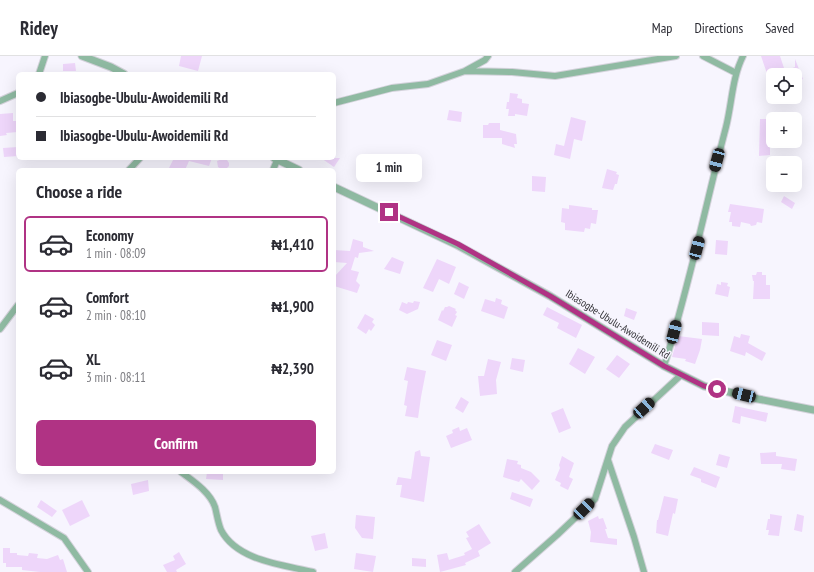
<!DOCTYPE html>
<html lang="en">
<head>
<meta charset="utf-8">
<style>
  body { margin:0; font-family:"PT Sans Narrow",sans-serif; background:#f2f2f3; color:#2b2b33; height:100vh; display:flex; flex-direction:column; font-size:15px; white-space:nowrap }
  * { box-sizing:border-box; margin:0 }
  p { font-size:13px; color:#7c7c81 }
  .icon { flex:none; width:22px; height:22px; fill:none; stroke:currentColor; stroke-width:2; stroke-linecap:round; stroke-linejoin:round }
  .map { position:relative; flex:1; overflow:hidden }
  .drawer { position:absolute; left:16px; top:112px; width:320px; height:306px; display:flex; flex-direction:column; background:#fff; border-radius:6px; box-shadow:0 4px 16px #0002 }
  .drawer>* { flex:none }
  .banner { position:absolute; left:16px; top:16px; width:320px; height:88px; border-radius:6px; box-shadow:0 4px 16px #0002; display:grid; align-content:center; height:88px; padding:0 20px; background:#fff }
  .tools { position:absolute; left:766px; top:12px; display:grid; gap:8px }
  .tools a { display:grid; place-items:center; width:36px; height:36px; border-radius:6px; background:#fff; box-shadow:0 4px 16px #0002; font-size:20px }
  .end { position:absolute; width:18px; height:18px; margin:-9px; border:5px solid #b03384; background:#fff; box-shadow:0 0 0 2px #fff }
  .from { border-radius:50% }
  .bubble { position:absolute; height:28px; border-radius:6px; background:#fff; box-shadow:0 4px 16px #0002; font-size:13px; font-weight:700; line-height:28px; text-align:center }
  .car { position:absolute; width:12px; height:24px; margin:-12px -6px; border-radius:5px; box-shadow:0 0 3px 1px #0007; background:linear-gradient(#222 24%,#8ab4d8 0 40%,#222 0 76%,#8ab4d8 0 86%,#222 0) }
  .banner b { display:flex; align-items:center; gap:14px; height:38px; font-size:15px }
  .banner b+b { border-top:1px solid #e1e1e2 }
  .banner i { width:10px; height:10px; background:#2b2b33 }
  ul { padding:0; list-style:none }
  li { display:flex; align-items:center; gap:12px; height:56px; margin:0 8px 6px; padding:0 12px; border:2px solid transparent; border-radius:6px }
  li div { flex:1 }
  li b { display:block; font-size:15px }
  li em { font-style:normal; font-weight:700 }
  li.selected { border-color:#b03384 }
  li>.icon { width:36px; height:36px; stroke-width:1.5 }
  h2 { padding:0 20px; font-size:18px; line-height:48px }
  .button { display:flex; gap:8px; margin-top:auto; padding:8px 20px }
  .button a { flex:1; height:46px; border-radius:6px; background:#b03384; color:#fff; font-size:16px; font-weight:700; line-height:46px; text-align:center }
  header { display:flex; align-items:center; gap:24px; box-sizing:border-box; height:56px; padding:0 20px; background:#fff; border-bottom:1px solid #e1e1e2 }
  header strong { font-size:19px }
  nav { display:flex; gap:22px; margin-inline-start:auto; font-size:14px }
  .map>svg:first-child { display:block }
</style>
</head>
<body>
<header>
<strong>Ridey</strong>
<nav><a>Map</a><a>Directions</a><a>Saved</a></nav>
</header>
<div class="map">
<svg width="814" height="516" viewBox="0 0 814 516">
  <rect width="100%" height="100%" fill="#f7f5fe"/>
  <path fill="#eed6fa" d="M 181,0 L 202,0 L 198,15 L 179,10 Z
    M 761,0 L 780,0 L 785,15 L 795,11 L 795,3 L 803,23 L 795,26 L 795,19 L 773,19 L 772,32 Z
    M 75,7 L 76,15 L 63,15 L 63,8 Z
    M 510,37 L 518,38 L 517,42 L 522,43 L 522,47 L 529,48 L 527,60 L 515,58 L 515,60 L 508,60 L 509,53 L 506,53 L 507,46 L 509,46 Z
    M 449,54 L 462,56 L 461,66 L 447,64 Z
    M 13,57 L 13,65 L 18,65 L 18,76 L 6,77 L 7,79 L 0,80 L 0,58 Z
    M 571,61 L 586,65 L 582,85 L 574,83 L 570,103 L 554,99 L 556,88 L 564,90 Z
    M 760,63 L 773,63 L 773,81 L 770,80 L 770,99 L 759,100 Z
    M 489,67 L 500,67 L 500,74 L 516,78 L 517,88 L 514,88 L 515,92 L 502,88 L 502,82 L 483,82 L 483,69 L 488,69 Z
    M 18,91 L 18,100 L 4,101 L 3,92 Z
    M 174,102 L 212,102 L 209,110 L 189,105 L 185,114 L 173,114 L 169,112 Z
    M 321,102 L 340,102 L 334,111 Z
    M 222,103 L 227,104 L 229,107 L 229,110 L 225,114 L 221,113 L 218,111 L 217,105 Z
    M 607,113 L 617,116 L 616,118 L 619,119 L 617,128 L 615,128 L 613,134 L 602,132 Z
    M 532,120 L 546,121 L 545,136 L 532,135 Z
    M 784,140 L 795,147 L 792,153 L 781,146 Z
    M 730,148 L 764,153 L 762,167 L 757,166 L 756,169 L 751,170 L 750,168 L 741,166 L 740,171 L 732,170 L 732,166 L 729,166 L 731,156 L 728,156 Z
    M 569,149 L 592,152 L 592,154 L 598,154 L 596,168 L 591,167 L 590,173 L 585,172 L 584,176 L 565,174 L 565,167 L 561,166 L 562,152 L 569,153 Z
    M 353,183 L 363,186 L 363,191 L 374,195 L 359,197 L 358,202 L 355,201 L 351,214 L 359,216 L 356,225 L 360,229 L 357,237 L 334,230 L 334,221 L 347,207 L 334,206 L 334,194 L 350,195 Z
    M 716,184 L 728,185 L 727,199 L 715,198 Z
    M 392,201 L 404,206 L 400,218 L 384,213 Z
    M 437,203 L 456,211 L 449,228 L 439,223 L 433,236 L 423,232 Z
    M 757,216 L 762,216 L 762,219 L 766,219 L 766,229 L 770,229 L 770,243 L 753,243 L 754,225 L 753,225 L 752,219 L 756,219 Z
    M 459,226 L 469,231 L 464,243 L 454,238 Z
    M 721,226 L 728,227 L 727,230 L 730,231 L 728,241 L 715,238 L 717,228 L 721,229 Z
    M 496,242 L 502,244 L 501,248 L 508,251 L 504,263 L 481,255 L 485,243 L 495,246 Z
    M 414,245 L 420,246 L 418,253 L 407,258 L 399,254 L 402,246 L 407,248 L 408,246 L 413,247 Z
    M 449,250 L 456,253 L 455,254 L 457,256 L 455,259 L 457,260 L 452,271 L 438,264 L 442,254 L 443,255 L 445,251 L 447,251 Z
    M 547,251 L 582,269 L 576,282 L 557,272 L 559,267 L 543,259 Z
    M 626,252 L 637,256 L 634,264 L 624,260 Z
    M 365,258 L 374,263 L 372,266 L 375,269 L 371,275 L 369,273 L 366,278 L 357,272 Z
    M 702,266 L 719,267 L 719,280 L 702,279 Z
    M 741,278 L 750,280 L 748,287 L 766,297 L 762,305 L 746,296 L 745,300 L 730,295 L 734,280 L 740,282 Z
    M 678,280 L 702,283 L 700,294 L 695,308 L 685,305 L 686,303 L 672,301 Z
    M 437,284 L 452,289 L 446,305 L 431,299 Z
    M 578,292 L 595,301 L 585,318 L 569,308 Z
    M 617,299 L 630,308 L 619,322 L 606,313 Z
    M 512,302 L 525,304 L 523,316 L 510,313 Z
    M 488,303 L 501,306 L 496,324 L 497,338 L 480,340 L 478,320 L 484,320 Z
    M 407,311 L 426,315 L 421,341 L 418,362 L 405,360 L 407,350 L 404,349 L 408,325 L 404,324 Z
    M 461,341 L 469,346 L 463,357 L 455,352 Z
    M 735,350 L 768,357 L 766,366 L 741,360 L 740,368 L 732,366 Z
    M 563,352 L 571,372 L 559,377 L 551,357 Z
    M 459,371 L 460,375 L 467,372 L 472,384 L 451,392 L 446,380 L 453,377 L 452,374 Z
    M 655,388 L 673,394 L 669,404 L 651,397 Z
    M 420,394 L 421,400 L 430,401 L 424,446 L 400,441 L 402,429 L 396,429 L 398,421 L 411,423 L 415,396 Z
    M 776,396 L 776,400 L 797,403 L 795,415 L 781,413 L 782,408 L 761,408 L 760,397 Z
    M 719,398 L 730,401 L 727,412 L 716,409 Z
    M 562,400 L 574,407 L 569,421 L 573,423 L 568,434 L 560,430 L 561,427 L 555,424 L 560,412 L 559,409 Z
    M 507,403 L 518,405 L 517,408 L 521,409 L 521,412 L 531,416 L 540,425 L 532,434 L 521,423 L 519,426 L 503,421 Z
    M 694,411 L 720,421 L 716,432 L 701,426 L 701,423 L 690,419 Z
    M 207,416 L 223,416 L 223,424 L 206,423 Z
    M 148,424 L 149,435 L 133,439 L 131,428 Z
    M 512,436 L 533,443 L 530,451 L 510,443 Z
    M 664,440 L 678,443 L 675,458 L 673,457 L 668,480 L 656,477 L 657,464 L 658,464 Z
    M 41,444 L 57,455 L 52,461 L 37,451 Z
    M 82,444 L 90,460 L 70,470 L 62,454 Z
    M 770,458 L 782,460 L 779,480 L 768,479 L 769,474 L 766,474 L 768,463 L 770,463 Z
    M 797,458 L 804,460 L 802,476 L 794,474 Z
    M 356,459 L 375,461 L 373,483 L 362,482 L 355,472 Z
    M 598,460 L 599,463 L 603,462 L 607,473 L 605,473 L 608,482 L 617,483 L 617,489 L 590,486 L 591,476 L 588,465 Z
    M 479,468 L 491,487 L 478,495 L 480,500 L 465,507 L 466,509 L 440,516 L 437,499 L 447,497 L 449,504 L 465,499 L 464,497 L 472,493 L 466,482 L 469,481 L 466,476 Z
    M 325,477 L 328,492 L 315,495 L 311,480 Z
    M 3,492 L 10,492 L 10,497 L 17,497 L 17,499 L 28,500 L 29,497 L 38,498 L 37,502 L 47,503 L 58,499 L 60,504 L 63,503 L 67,516 L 40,516 L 22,514 L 22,511 L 6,511 L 6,507 L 3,507 Z
    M 179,496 L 186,508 L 176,514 L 177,516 L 167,516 L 163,509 L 175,504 L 173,500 Z
    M 356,497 L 376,500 L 373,516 L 354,513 Z
    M 412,502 L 426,503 L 426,511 L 412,510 Z"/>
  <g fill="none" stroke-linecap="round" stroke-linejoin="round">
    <g stroke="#d4d2db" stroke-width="8">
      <path id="minor" d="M 703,0 L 736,17
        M 465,15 L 512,16 L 555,20 L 676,0
        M 39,18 L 45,0
        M 0,45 L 18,37
        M 334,47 L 392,32 L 428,28 L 465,15 L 485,4 L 488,0
        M 129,114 L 140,102
        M 273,114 L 278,102
        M 0,273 L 18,249
        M 664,310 C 689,232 705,151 726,71 C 732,47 732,22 743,0
        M 608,404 L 634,481 L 644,516
        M 181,416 C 193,425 210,436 215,451 C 217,459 218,467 221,474 C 237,505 284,509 313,516
        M 0,444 L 64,482 L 88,516
        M 515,516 L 557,479 L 595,443 L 612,390 L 625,371 L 681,319"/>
    </g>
    <g stroke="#d4d2db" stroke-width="9">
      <path id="tertiary" d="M 82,0 L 111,11 L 124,18
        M 274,102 L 299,114
        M 334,131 L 457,189 L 550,240 L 664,310 L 704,330 L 758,343 L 814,354"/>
    </g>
    <use href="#minor" stroke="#8fbaa2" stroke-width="6"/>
    <use href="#tertiary" stroke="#8fbaa2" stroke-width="7"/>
  </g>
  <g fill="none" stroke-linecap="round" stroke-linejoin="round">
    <path stroke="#b03384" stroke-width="5" d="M 389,156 L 458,188 L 550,240 L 664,310 L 704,330 L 717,333"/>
  </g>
  <g text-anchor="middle" stroke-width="3" stroke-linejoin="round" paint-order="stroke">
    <g font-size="11" fill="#353439" stroke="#f7f5fe">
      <text transform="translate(618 268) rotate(32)" y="4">Ibiasogbe-Ubulu-Awoidemili Rd</text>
    </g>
  </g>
</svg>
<div class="tools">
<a><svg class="icon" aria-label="locate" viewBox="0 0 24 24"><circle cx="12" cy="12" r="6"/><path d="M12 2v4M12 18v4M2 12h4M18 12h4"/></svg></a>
<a>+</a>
<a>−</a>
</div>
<i class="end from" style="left:717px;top:333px"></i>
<i class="end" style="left:389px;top:156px"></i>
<div class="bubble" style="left:356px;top:98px;width:66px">1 min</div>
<i class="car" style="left:717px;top:104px;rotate:195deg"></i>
<i class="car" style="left:697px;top:192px;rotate:15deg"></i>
<i class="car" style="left:674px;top:276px;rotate:14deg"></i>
<i class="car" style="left:744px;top:339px;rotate:284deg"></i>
<i class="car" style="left:644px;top:352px;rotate:48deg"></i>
<i class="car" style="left:584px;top:453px;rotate:45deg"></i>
<div class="banner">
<b><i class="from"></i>Ibiasogbe-Ubulu-Awoidemili Rd</b>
<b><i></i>Ibiasogbe-Ubulu-Awoidemili Rd</b>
</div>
<section class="drawer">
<h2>Choose a ride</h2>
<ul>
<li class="selected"><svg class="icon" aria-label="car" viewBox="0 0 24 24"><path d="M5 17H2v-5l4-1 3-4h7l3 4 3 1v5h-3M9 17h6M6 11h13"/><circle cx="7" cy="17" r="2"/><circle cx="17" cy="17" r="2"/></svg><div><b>Economy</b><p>1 min · 08:09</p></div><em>₦1,410</em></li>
<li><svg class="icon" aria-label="car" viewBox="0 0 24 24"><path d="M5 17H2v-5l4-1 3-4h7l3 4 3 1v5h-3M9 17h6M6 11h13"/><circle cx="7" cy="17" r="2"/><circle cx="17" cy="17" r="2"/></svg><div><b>Comfort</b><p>2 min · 08:10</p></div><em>₦1,900</em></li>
<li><svg class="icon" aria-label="car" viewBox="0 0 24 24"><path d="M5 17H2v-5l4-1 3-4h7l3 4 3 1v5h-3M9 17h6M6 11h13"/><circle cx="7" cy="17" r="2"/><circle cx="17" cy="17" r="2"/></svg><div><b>XL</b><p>3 min · 08:11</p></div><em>₦2,390</em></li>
</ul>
<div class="button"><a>Confirm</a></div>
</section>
</div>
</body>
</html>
